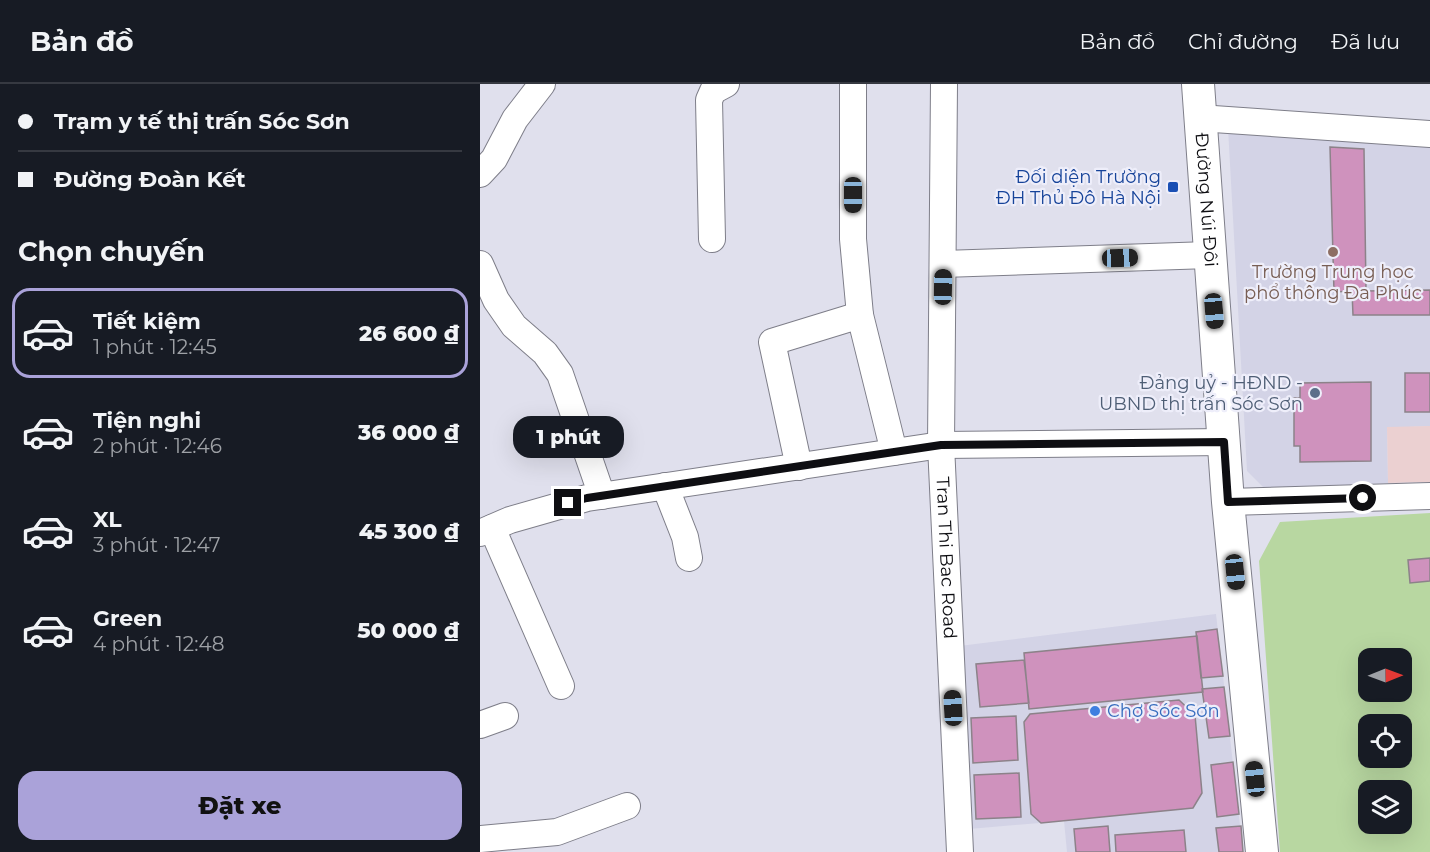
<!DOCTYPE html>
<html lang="vi">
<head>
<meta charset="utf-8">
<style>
  body { margin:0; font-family:Montserrat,sans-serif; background:#242831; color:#f1f3f6; height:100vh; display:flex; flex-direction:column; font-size:22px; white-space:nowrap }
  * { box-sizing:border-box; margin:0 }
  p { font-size:20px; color:#9ea1a6 }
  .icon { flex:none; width:33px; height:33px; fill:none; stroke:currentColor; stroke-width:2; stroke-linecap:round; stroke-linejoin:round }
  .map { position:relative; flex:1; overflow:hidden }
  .details { display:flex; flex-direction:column; background:#171b24; width:480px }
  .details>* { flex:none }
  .hud { display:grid; align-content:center; height:132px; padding:0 18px; background:#171b24 }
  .needle { width:39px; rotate:89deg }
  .tools { position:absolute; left:878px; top:564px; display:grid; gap:12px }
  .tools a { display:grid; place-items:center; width:54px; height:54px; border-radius:12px; background:#171b24; box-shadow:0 6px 24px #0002; font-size:30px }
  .end { position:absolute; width:27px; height:27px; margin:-14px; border:8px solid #0e0e12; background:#fff; box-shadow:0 0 0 3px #fff }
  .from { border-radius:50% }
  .bubble { position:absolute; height:42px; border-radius:18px; background:#171b24; box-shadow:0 6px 24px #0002; font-size:20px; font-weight:800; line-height:42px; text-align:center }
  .car { position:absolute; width:18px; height:36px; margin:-18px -9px; border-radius:8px; box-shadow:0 0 4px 2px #0007; background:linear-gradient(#222 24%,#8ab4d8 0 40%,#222 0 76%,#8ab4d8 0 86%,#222 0) }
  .hud b { display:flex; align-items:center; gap:21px; height:57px; font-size:22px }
  .hud b+b { border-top:2px solid #363941 }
  .hud i { width:15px; height:15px; background:#f1f3f6 }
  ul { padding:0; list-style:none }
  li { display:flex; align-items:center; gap:18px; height:90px; margin:0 12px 9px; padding:0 6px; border:3px solid transparent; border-radius:18px }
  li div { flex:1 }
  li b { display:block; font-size:22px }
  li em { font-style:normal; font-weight:800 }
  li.on { border-color:#aaa2d9 }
  li>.icon { width:54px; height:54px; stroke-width:1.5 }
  h2 { padding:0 18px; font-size:27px; line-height:72px }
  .cta { display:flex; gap:12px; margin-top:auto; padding:12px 18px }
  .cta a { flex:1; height:69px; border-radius:18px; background:#aaa2d9; color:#111; font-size:24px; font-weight:800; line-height:69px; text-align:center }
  header { display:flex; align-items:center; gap:36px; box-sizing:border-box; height:84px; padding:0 30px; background:#171b24; border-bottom:2px solid #363941 }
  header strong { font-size:28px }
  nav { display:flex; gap:33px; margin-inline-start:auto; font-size:21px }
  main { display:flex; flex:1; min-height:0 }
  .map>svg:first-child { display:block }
</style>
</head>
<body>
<header>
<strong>Bản đồ</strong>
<nav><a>Bản đồ</a><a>Chỉ đường</a><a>Đã lưu</a></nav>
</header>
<main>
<section class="details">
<div class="hud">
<b><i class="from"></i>Trạm y tế thị trấn Sóc Sơn</b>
<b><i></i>Đường Đoàn Kết</b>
</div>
<h2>Chọn chuyến</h2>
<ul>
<li class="on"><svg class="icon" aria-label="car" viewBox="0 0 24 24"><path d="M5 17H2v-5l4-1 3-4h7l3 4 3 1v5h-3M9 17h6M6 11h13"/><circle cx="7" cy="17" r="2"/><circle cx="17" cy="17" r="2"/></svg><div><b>Tiết kiệm</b><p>1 phút · 12:45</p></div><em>26 600 ₫</em></li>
<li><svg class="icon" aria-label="car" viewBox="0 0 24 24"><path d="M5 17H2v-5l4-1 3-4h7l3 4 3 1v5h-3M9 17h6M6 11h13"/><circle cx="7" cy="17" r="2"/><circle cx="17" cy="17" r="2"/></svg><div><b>Tiện nghi</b><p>2 phút · 12:46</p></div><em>36 000 ₫</em></li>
<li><svg class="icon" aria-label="car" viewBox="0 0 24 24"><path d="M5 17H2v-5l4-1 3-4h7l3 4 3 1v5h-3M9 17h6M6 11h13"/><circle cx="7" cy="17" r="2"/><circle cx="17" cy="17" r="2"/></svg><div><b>XL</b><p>3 phút · 12:47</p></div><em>45 300 ₫</em></li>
<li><svg class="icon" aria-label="car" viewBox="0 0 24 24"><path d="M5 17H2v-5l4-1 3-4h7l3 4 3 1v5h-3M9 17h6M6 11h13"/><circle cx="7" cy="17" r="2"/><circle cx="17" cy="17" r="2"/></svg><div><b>Green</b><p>4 phút · 12:48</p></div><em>50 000 ₫</em></li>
</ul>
<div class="cta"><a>Đặt xe</a></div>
</section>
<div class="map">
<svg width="950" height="768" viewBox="0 0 950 768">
  <rect width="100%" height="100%" fill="#e0e0ed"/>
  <path fill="#d3d3e6" d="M 748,44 L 950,62 L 950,342 L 907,344 L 908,399 L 786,406 L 767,387 Z
    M 736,530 L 763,768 L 587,768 L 584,737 L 489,745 L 479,562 Z"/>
  <path fill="#ebd0d1" d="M 950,342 L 950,398 L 908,399 L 907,343 Z"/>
  <path fill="#b8d7a1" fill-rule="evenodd" d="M 950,429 L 950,768 L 800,768 L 779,477 L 800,438 ZM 888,574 L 921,574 L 921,608 L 888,608 ZM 888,640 L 921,640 L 921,674 L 888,674 ZM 888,706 L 921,706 L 921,740 L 888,740 Z"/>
  <path fill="#cf92bd" stroke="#8c8289" stroke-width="1.5" d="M 850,63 L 884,65 L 886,207 L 950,206 L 950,231 L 873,231 L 872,207 L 854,208 Z
    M 925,289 L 950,289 L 950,328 L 925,328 Z
    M 891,298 L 891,377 L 820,378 L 820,362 L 814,362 L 814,314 L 820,314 L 820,299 Z
    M 950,474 L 950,497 L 930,499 L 928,476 Z
    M 737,545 L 743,592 L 721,594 L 716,548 Z
    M 717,552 L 723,608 L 549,625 L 544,569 Z
    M 544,576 L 549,619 L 500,623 L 496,580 Z
    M 744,603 L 750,652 L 729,654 L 722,605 Z
    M 699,616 L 715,631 L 722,709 L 713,724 L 561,739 L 551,730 L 544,638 L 550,630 Z
    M 536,632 L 538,676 L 493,679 L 491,634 Z
    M 753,678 L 759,730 L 737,733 L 731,681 Z
    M 539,689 L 541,733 L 496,735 L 494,691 Z
    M 628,742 L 630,768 L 596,768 L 594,745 Z
    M 761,742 L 763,768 L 739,768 L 736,744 Z
    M 704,746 L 706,768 L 636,768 L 635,751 Z"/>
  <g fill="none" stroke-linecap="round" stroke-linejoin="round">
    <g stroke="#7e7e89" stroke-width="28">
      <g id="minor">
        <path d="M 373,0 L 373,155 L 380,231 L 414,368"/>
        <path id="s1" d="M 464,0 L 461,361 L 480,768"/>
        <path d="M 719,34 L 950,50"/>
        <path d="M 0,90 L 14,75 L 35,35 L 62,0"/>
        <path d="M 232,155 L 229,16 L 233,7 L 246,0"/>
        <path d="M 0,180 L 16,216 L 34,242 L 65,269 L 80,290 L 122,412"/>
        <path d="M 463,180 L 729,171"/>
        <path d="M 319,383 L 292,258 L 380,231"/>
        <path d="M 185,402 L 205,453 L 209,474"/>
        <path d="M 748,418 L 950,412"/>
        <path d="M 12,444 L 81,602"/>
        <path d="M 0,449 L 30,436 L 107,414 L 461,361 L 744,358"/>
        <path d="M 0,641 L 25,632"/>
        <path d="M 0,755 L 77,748 L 147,722"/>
      </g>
    </g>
    <g stroke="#7e7e89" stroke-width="34">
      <g id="major">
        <path id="s2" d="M 718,0 L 748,418 L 782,768"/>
      </g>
    </g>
    <use href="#minor" stroke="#fff" stroke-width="26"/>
    <use href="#major" stroke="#fff" stroke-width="32"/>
  </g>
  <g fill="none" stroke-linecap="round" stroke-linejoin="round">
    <path stroke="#0e0e12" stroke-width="8" d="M 88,419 L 107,414 L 461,361 L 744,358 L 748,418 L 883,414"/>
  </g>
  <rect fill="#1a4fb4" stroke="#eeeefa" stroke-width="2" x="687" y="97" width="12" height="12" rx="3"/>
  <circle fill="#8d6e63" stroke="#eeeefa" stroke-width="2" cx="853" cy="168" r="6"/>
  <circle fill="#5c6f8a" stroke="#eeeefa" stroke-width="2" cx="835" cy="309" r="6"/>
  <circle fill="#3f7fe0" stroke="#eeeefa" stroke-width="2" cx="615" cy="627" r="6"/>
  <g text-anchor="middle" stroke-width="4.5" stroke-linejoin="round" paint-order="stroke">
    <g font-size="18" fill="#164399" stroke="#eeeefa" text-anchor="end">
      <text x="681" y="99">Đối diện Trường<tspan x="681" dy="21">ĐH Thủ Đô Hà Nội</tspan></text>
    </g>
    <g font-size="18" fill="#0e0e12" stroke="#eeeefa">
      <text dy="6" stroke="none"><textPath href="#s2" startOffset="116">Đường Núi Đôi</textPath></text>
      <text dy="6" stroke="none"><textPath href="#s1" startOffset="474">Tran Thi Bac Road</textPath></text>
    </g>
    <g font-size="18" fill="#785e54" stroke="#eeeefa">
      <text x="853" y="194">Trường Trung học<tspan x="853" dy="21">phổ thông Đa Phúc</tspan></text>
    </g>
    <g font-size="18" fill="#4e5e75" stroke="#eeeefa" text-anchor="end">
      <text x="823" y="305">Đảng uỷ - HĐND -<tspan x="823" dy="21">UBND thị trấn Sóc Sơn</tspan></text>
    </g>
    <g font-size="18" fill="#366cbe" stroke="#eeeefa" text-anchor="start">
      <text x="627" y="633">Chợ Sóc Sơn</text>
    </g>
  </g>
</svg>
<div class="tools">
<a><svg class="needle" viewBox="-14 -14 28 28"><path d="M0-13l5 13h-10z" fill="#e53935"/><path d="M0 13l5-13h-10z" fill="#9ea1a6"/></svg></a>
<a><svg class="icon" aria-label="locate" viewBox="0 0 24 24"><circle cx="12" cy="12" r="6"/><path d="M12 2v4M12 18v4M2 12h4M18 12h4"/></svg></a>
<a><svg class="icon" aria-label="layers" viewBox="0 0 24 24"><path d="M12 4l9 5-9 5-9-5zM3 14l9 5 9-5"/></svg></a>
</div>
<i class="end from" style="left:883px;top:414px"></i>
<i class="end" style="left:88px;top:419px"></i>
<div class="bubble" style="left:33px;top:332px;width:111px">1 phút</div>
<i class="car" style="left:373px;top:111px;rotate:180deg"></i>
<i class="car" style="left:640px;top:174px;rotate:88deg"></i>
<i class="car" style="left:463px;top:203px;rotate:1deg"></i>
<i class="car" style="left:734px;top:227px;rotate:175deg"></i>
<i class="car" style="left:755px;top:488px;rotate:174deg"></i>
<i class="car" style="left:473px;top:624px;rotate:357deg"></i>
<i class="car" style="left:775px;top:695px;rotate:354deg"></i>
</div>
</main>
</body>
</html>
